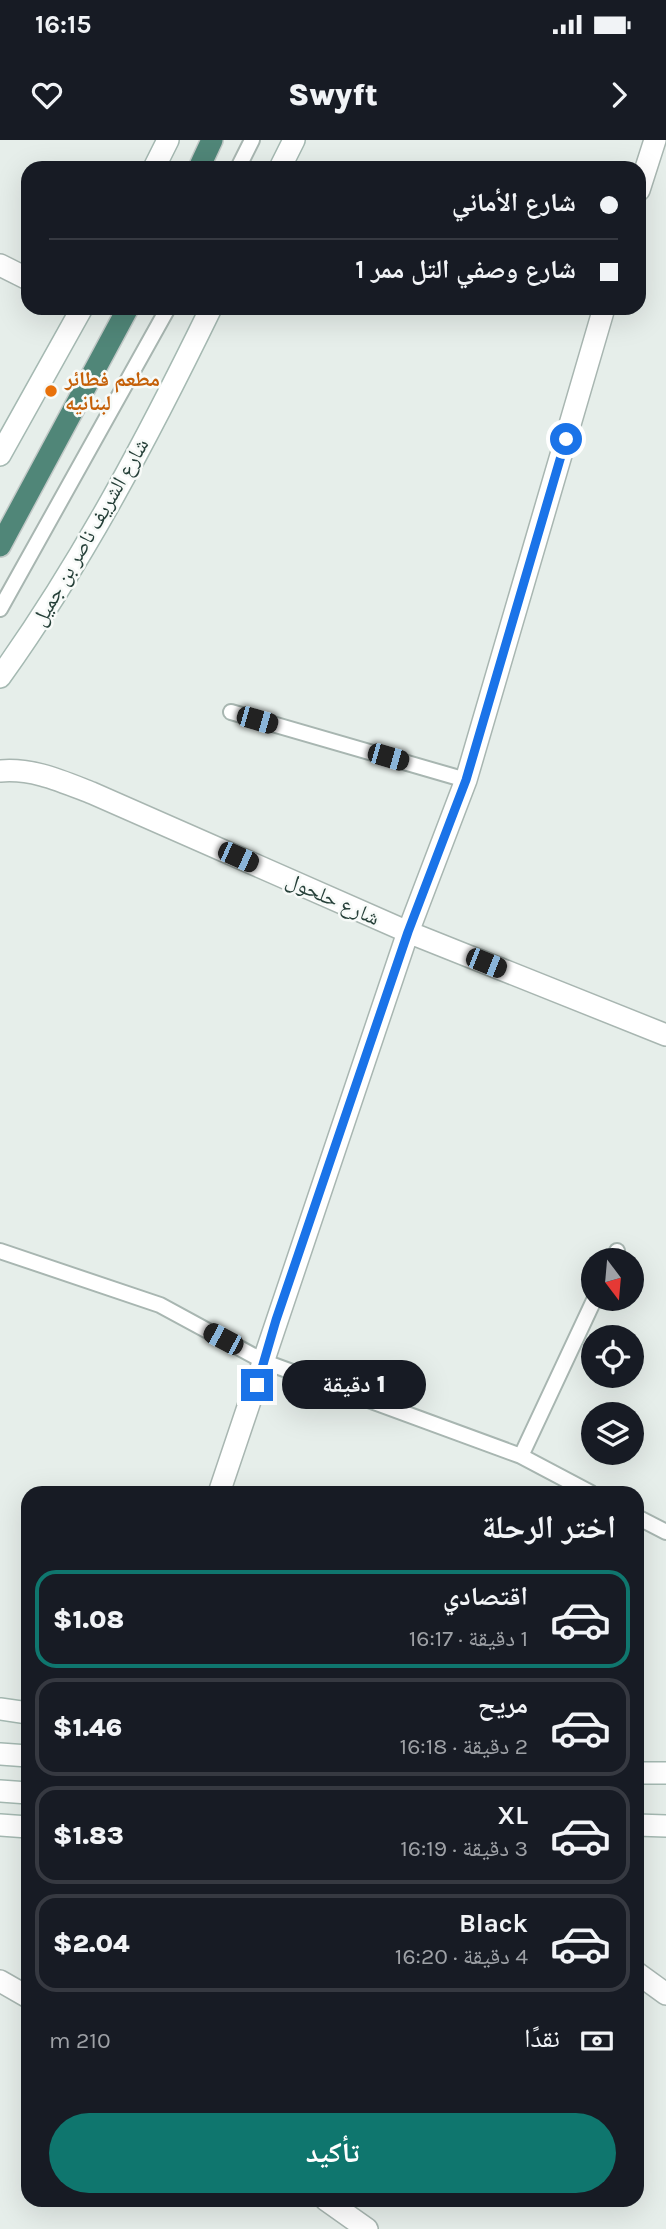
<!DOCTYPE html>
<html lang="ar">
<head>
<meta charset="utf-8">
<style>
  body { margin:0; font-family:Karla,"Noto Naskh Arabic",sans-serif; background:#242831; color:#f1f3f6; direction:rtl; height:100vh; display:flex; flex-direction:column; font-size:26px; white-space:nowrap }
  * { box-sizing:border-box; margin:0 }
  p { font-size:23px; color:#9ea1a6 }
  .icon { flex:none; width:38px; height:38px; fill:none; stroke:currentColor; stroke-width:2; stroke-linecap:round; stroke-linejoin:round }
  .map { position:relative; flex:1; overflow:hidden; direction:ltr }
  .drawer { position:absolute; left:21px; top:1346px; width:623px; height:721px; display:flex; flex-direction:column; background:#171b24; border-radius:21px; box-shadow:0 7px 28px #0002; direction:rtl }
  .drawer>* { flex:none }
  .top-card { position:absolute; left:21px; top:21px; width:625px; height:154px; border-radius:21px; box-shadow:0 7px 28px #0002; direction:rtl; display:grid; align-content:center; height:154px; padding:0 28px; background:#171b24 }
  .needle { width:46px; rotate:164deg }
  .buttons { position:absolute; left:581px; top:1108px; display:grid; gap:14px }
  .buttons a { display:grid; place-items:center; width:63px; height:63px; border-radius:50%; background:#171b24; box-shadow:0 7px 28px #0002; font-size:35px }
  .end { position:absolute; width:32px; height:32px; margin:-16px; border:9px solid #1a73e8; background:#fff; box-shadow:0 0 0 4px #fff }
  .from { border-radius:50% }
  .bubble { position:absolute; height:49px; border-radius:24px; background:#171b24; box-shadow:0 7px 28px #0002; font-size:23px; font-weight:800; line-height:49px; text-align:center; direction:rtl }
  .car { position:absolute; width:21px; height:42px; margin:-21px -10px; border-radius:9px; box-shadow:0 0 5px 2px #0007; background:linear-gradient(#222 24%,#8ab4d8 0 40%,#222 0 76%,#8ab4d8 0 86%,#222 0) }
  .top-card b { display:flex; align-items:center; gap:24px; height:66px; font-size:26px }
  .top-card b+b { border-top:2px solid #363941 }
  .top-card i { width:18px; height:18px; background:#f1f3f6 }
  ul { padding:0; list-style:none }
  li { display:flex; align-items:center; gap:21px; height:98px; margin:0 14px 10px; padding:0 14px; border:4px solid #363941; border-radius:21px }
  li div { flex:1 }
  li b { display:block; font-size:26px }
  li em { font-style:normal; font-weight:800 }
  li.current { border-color:#0f766e }
  li>.icon { width:63px; height:63px; stroke-width:1.5 }
  h2 { padding:0 28px; font-size:32px; line-height:84px }
  .pay { display:flex; align-items:center; gap:18px; height:77px; padding:0 28px; font-size:26px }
  .pay p { margin-inline-start:auto }
  .cta { display:flex; gap:14px; margin-top:auto; padding:14px 28px }
  .cta a { flex:1; height:80px; border-radius:42px; background:#0f766e; color:#fff; font-size:28px; font-weight:800; line-height:80px; text-align:center }
  .status { display:flex; justify-content:space-between; align-items:center; height:49px; padding:0 35px; background:#171b24; direction:ltr }
  .status svg { height:19px; fill:currentColor }
  header { display:flex; justify-content:space-between; align-items:center; height:91px; padding:0 28px; background:#171b24; font-size:32px; font-weight:800 }
  .map>svg:first-child { display:block }
</style>
</head>
<body>
<div class="status"><b>16:15</b><svg viewBox="0 0 49 12"><path d="M0 12V9h3v3zM5 12V6h3v6zM10 12V3h3v9zM15 12V0h3v12zM26 1h20v11H26zM47 4h2v5h-2z"/></svg></div>
<header><svg class="icon" aria-label="forward" viewBox="0 0 24 24"><path d="M9 5l7 7-7 7"/></svg>Swyft<svg class="icon" aria-label="heart" viewBox="0 0 24 24"><path d="M12 20l-8-8c-3-5 5-10 8-4 3-6 11-1 8 4z"/></svg></header>
<div class="map">
<svg width="666" height="2089" viewBox="0 0 666 2089">
  <rect width="100%" height="100%" fill="#e6eeea"/>
  <g fill="none" stroke-linecap="round" stroke-linejoin="round">
    <g stroke="#a8b6b1" stroke-width="18">
      <path id="service" d="M 238,28 L 252,0
        M 0,469 L 168,168
        M 231,572 L 466,640
        M 0,1111 L 160,1165 L 265,1222 L 521,1316 L 591,1353
        M 613,1120 L 617,1111
        M 521,1316 L 595,1158
        M 637,1377 L 666,1392"/>
    </g>
    <g stroke="#a8b6b1" stroke-width="24">
      <path id="minor" d="M 639,50 L 655,0
        M 0,125 L 28,139
        M 0,631 C 33,628 61,641 92,653 L 408,792 L 666,895
        M 219,1353 L 408,792 L 466,640 L 604,168
        M 637,1833 L 666,1854"/>
    </g>
    <g stroke="#a8b6b1" stroke-width="24">
      <path id="tertiary" d="M 0,1841 L 28,1857
        M 326,2060 L 367,2089"/>
    </g>
    <g stroke="#a5b9b2" stroke-width="24">
      <path id="secondary" d="M 154,28 L 168,0
        M 280,28 L 294,0
        M 0,315 L 82,168
        M 0,537 C 83,421 149,295 211,168
        M 0,1569 L 28,1573
        M 0,1614 L 28,1616
        M 637,1633 L 666,1633
        M 0,1651 L 28,1653
        M 0,1685 L 28,1687
        M 637,1685 L 666,1686"/>
    </g>
    <g stroke="#c2c9c7" stroke-width="24">
      <path id="trunk" d="M 199,28 L 212,0
        M 0,406 L 128,168"/>
    </g>
    <use href="#service" stroke="#fff" stroke-width="14"/>
    <use href="#minor" stroke="#fff" stroke-width="21"/>
    <use href="#tertiary" stroke="#fff" stroke-width="21"/>
    <use href="#secondary" stroke="#fff" stroke-width="21"/>
    <use href="#trunk" stroke="#508678" stroke-width="21"/>
  </g>
  <g fill="none" stroke-linecap="round" stroke-linejoin="round">
    <path stroke="#1a73e8" stroke-width="9" d="M 257,1245 L 276,1180 L 408,792 L 466,640 L 566,299"/>
  </g>
  <circle fill="#e8710a" stroke="#f7faf8" stroke-width="2.5" cx="51" cy="251" r="7"/>
  <g text-anchor="middle" stroke-width="5" stroke-linejoin="round" paint-order="stroke">
    <g font-size="21" font-weight="bold" fill="#c56008" stroke="#f7faf8" text-anchor="start">
      <text x="65" y="246">مطعم فطائر<tspan x="65" dy="24">لبنانيه</tspan></text>
    </g>
    <g font-size="21" fill="#253f38" stroke="#f7faf8">
      <text transform="translate(90 392) rotate(-60)" y="7">شارع الشريف ناصر بن جميل</text>
      <text transform="translate(333 759) rotate(24)" y="7">شارع حلحول</text>
    </g>
  </g>
</svg>
<div class="buttons">
<a><svg class="needle" viewBox="-14 -14 28 28"><path d="M0-13l5 13h-10z" fill="#e53935"/><path d="M0 13l5-13h-10z" fill="#9ea1a6"/></svg></a>
<a><svg class="icon" aria-label="locate" viewBox="0 0 24 24"><circle cx="12" cy="12" r="6"/><path d="M12 2v4M12 18v4M2 12h4M18 12h4"/></svg></a>
<a><svg class="icon" aria-label="layers" viewBox="0 0 24 24"><path d="M12 4l9 5-9 5-9-5zM3 14l9 5 9-5"/></svg></a>
</div>
<i class="end from" style="left:566px;top:299px"></i>
<i class="end" style="left:257px;top:1245px"></i>
<div class="bubble" style="left:282px;top:1220px;width:144px">1 دقيقة</div>
<i class="car" style="left:257px;top:580px;rotate:106deg"></i>
<i class="car" style="left:388px;top:617px;rotate:106deg"></i>
<i class="car" style="left:238px;top:717px;rotate:114deg"></i>
<i class="car" style="left:486px;top:823px;rotate:112deg"></i>
<i class="car" style="left:223px;top:1199px;rotate:298deg"></i>
<div class="top-card">
<b><i class="from"></i>شارع الأماني</b>
<b><i></i>شارع وصفي التل ممر 1</b>
</div>
<section class="drawer">
<h2>اختر الرحلة</h2>
<ul>
<li class="current"><svg class="icon" aria-label="car" viewBox="0 0 24 24"><path d="M5 17H2v-5l4-1 3-4h7l3 4 3 1v5h-3M9 17h6M6 11h13"/><circle cx="7" cy="17" r="2"/><circle cx="17" cy="17" r="2"/></svg><div><b>اقتصادي</b><p>1 دقيقة · 16:17</p></div><em>$1.08</em></li>
<li><svg class="icon" aria-label="car" viewBox="0 0 24 24"><path d="M5 17H2v-5l4-1 3-4h7l3 4 3 1v5h-3M9 17h6M6 11h13"/><circle cx="7" cy="17" r="2"/><circle cx="17" cy="17" r="2"/></svg><div><b>مريح</b><p>2 دقيقة · 16:18</p></div><em>$1.46</em></li>
<li><svg class="icon" aria-label="car" viewBox="0 0 24 24"><path d="M5 17H2v-5l4-1 3-4h7l3 4 3 1v5h-3M9 17h6M6 11h13"/><circle cx="7" cy="17" r="2"/><circle cx="17" cy="17" r="2"/></svg><div><b>XL</b><p>3 دقيقة · 16:19</p></div><em>$1.83</em></li>
<li><svg class="icon" aria-label="car" viewBox="0 0 24 24"><path d="M5 17H2v-5l4-1 3-4h7l3 4 3 1v5h-3M9 17h6M6 11h13"/><circle cx="7" cy="17" r="2"/><circle cx="17" cy="17" r="2"/></svg><div><b>Black</b><p>4 دقيقة · 16:20</p></div><em>$2.04</em></li>
</ul>
<div class="pay"><svg class="icon" aria-label="cash" viewBox="0 0 24 24"><path d="M3 7h18v10H3z"/><circle cx="12" cy="12" r="2"/></svg>نقدًا<p>210 m</p></div>
<div class="cta"><a>تأكيد</a></div>
</section>
</div>
</body>
</html>
